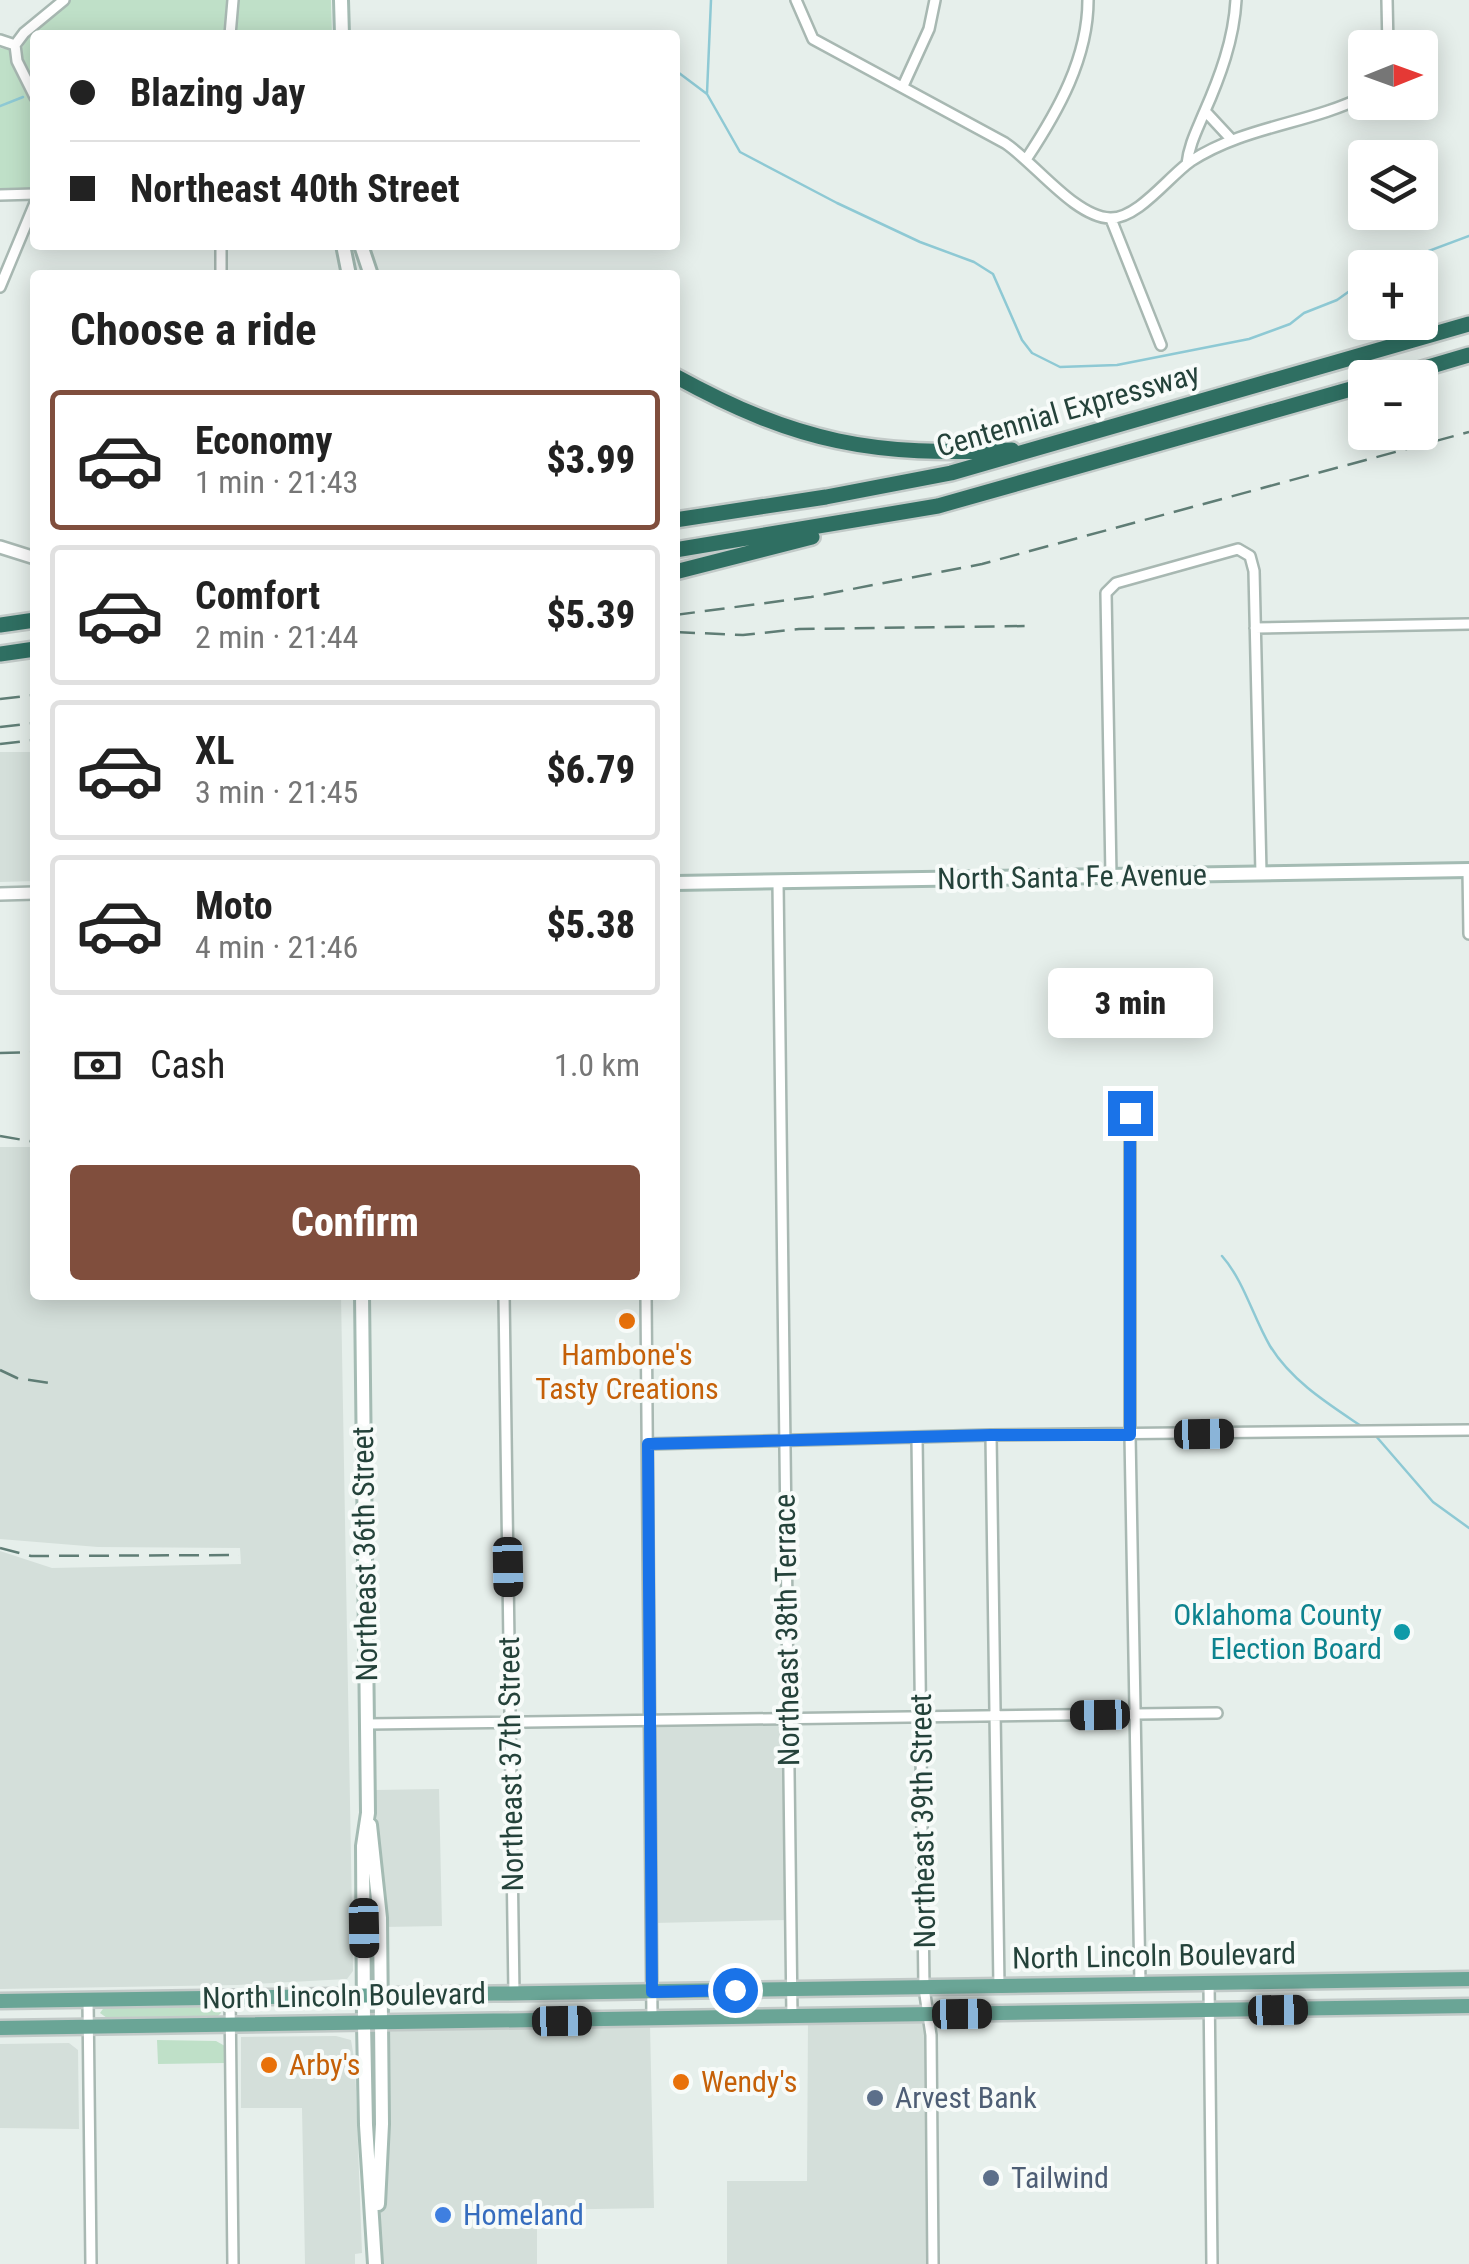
<!DOCTYPE html>
<html lang="en">
<head>
<meta charset="utf-8">
<style>
  body { margin:0; font-family:"Roboto Condensed",sans-serif; background:#f2f2f2; color:#222; height:100vh; display:flex; flex-direction:column; font-size:38px; white-space:nowrap }
  * { box-sizing:border-box; margin:0 }
  p { font-size:32px; color:#767676 }
  .icon { flex:none; width:55px; height:55px; fill:none; stroke:currentColor; stroke-width:2; stroke-linecap:round; stroke-linejoin:round }
  .map { position:relative; flex:1; overflow:hidden }
  .drawer { position:absolute; left:30px; top:270px; width:650px; height:1030px; display:flex; flex-direction:column; background:#fff; border-radius:10px; box-shadow:0 5px 25px #0003 }
  .drawer>* { flex:none }
  .banner { position:absolute; left:30px; top:30px; width:650px; height:220px; border-radius:10px; box-shadow:0 5px 25px #0003; display:grid; align-content:center; height:220px; padding:0 40px; background:#fff }
  .needle { width:65px; rotate:89deg }
  .buttons { position:absolute; left:1348px; top:30px; display:grid; gap:20px }
  .buttons a { display:grid; place-items:center; width:90px; height:90px; border-radius:10px; background:#fff; box-shadow:0 5px 25px #0003; font-size:50px }
  .end { position:absolute; width:45px; height:45px; margin:-22px; border:12px solid #1a73e8; background:#fff; box-shadow:0 0 0 5px #fff }
  .from { border-radius:50% }
  .bubble { position:absolute; height:70px; border-radius:10px; background:#fff; box-shadow:0 5px 25px #0003; font-size:32px; font-weight:800; line-height:70px; text-align:center }
  .car { position:absolute; width:30px; height:60px; margin:-30px -15px; border-radius:12px; box-shadow:0 0 8px 2px #0007; background:linear-gradient(#222 24%,#8ab4d8 0 40%,#222 0 76%,#8ab4d8 0 86%,#222 0) }
  .banner b { display:flex; align-items:center; gap:35px; height:95px; font-size:38px }
  .banner b+b { border-top:2px solid #e0e0e0 }
  .banner i { width:25px; height:25px; background:#222 }
  ul { padding:0; list-style:none }
  li { display:flex; align-items:center; gap:30px; height:140px; margin:0 20px 15px; padding:0 20px; border:5px solid #e0e0e0; border-radius:10px }
  li div { flex:1 }
  li b { display:block; font-size:38px }
  li em { font-style:normal; font-weight:800 }
  li.selected { border-color:#804e3d }
  li>.icon { width:90px; height:90px; stroke-width:1.5 }
  h2 { padding:0 40px; font-size:45px; line-height:120px }
  .pay { display:flex; align-items:center; gap:25px; height:110px; padding:0 40px; font-size:38px }
  .pay p { margin-inline-start:auto }
  .button { display:flex; gap:20px; margin-top:auto; padding:20px 40px }
  .button a { flex:1; height:115px; border-radius:10px; background:#804e3d; color:#fff; font-size:40px; font-weight:800; line-height:115px; text-align:center }
  .map>svg:first-child { display:block }
</style>
</head>
<body>
<div class="map">
<svg width="1469" height="2264" viewBox="0 0 1469 2264">
  <rect width="100%" height="100%" fill="#e6efeb"/>
  <path fill="#d4dfda" d="M 0,752 L 35,752 L 35,881 L 0,882 Z
    M 0,1147 L 35,1147 L 35,1295 L 341,1295 L 353,1971 L 347,1979 L 237,1985 L 0,1989 L 0,1551 L 52,1568 L 241,1564 L 240,1548 L 98,1547 L 0,1539 Z
    M 784,1722 L 787,1920 L 654,1923 L 651,1726 Z
    M 439,1789 L 442,1926 L 384,1927 L 375,1790 Z
    M 808,2020 L 927,2021 L 929,2264 L 727,2264 L 727,2181 L 807,2181 Z
    M 650,2025 L 654,2208 L 537,2210 L 537,2264 L 378,2264 L 376,2028 Z
    M 336,2036 L 351,2040 L 355,2064 L 362,2253 L 355,2254 L 355,2264 L 305,2264 L 302,2108 L 241,2108 L 241,2037 Z
    M 69,2043 L 78,2050 L 79,2129 L 0,2128 L 0,2044 Z"/>
  <path fill="#bfe0c8" d="M 71,0 L 331,0 L 332,35 L 35,35 L 35,189 L 0,191 L 0,48 L 20,51 L 29,36 Z
    M 105,2006 L 217,2006 L 221,2013 L 217,2017 L 107,2018 L 100,2013 Z
    M 157,2040 L 216,2041 L 225,2046 L 225,2063 L 158,2064 Z"/>
  <g fill="none" stroke-linecap="round" stroke-linejoin="round">
    <path stroke="#8ec9d4" stroke-width="2.5" d="M 675,70 L 707,94 L 740,152 L 837,203 L 920,242 L 974,262 L 993,274 L 1022,340 L 1032,353 L 1060,367 L 1117,365 L 1249,339 L 1290,324 L 1304,313 L 1337,300 L 1365,280
      M 707,93 L 711,0
      M 0,106 L 23,97
      M 1383,268 L 1469,236
      M 1222,1256 C 1244,1281 1253,1317 1270,1346 C 1292,1382 1330,1405 1364,1428
      M 1375,1435 L 1433,1502 L 1469,1528"/>
    <g stroke="#a8b8b2" stroke-width="14">
      <path id="minor" d="M 796,0 L 813,39 L 1005,143 C 1035,163 1075,217 1110,218 C 1138,219 1169,176 1191,161 C 1245,126 1309,124 1365,96
        M 1387,0 L 1388,48
        M 230,35 L 233,0
        M 0,40 L 15,45
        M 903,86 L 929,29 L 935,0
        M 35,97 L 17,61 L 15,45 L 24,33 L 64,0
        M 1205,111 L 1231,139
        M 1027,158 C 1058,111 1088,58 1088,0
        M 1187,164 C 1189,145 1197,130 1204,113 C 1220,77 1234,39 1236,0
        M 0,195 L 35,194
        M 1111,219 L 1161,345
        M 221,245 L 221,275
        M 0,287 L 35,203
        M 1255,628 L 1469,624
        M 1468,870 L 1469,934
        M 1111,876 L 1106,593 L 1116,583 L 1238,549 L 1250,556 L 1254,571 L 1261,873
        M 778,882 L 792,2017
        M 1130,1113 L 1130,1435 L 1140,1984
        M 504,1295 L 514,1994
        M 646,1295 L 652,2019
        M 991,1435 L 999,1987
        M 917,1437 L 924,1988 L 931,2035 L 933,2264
        M 648,1444 L 991,1435 L 1469,1430
        M 367,1724 L 1217,1713
        M 1209,1983 L 1212,2264
        M 230,1997 L 233,2264
        M 88,2000 L 91,2264"/>
    </g>
    <g stroke="#a8b8b2" stroke-width="16">
      <path id="tertiary" d="M 0,547 L 35,558
        M 0,894 L 35,893"/>
    </g>
    <g stroke="#a4bbb3" stroke-width="18">
      <path id="secondary" d="M 341,0 L 342,35
        M 343,245 L 349,275
        M 361,245 L 371,275
        M 675,883 L 1469,870
        M 362,1295 L 368,1813 L 363,1846 L 364,2024 L 366,2125 L 375,2264
        M 370,1825 L 380,1918 L 382,2124 L 378,2204"/>
    </g>
    <g stroke="#c2cac8" stroke-width="19">
      <path id="primary" d="M 0,2001 L 1469,1979
        M 0,2028 L 1469,2006"/>
    </g>
    <g stroke="#c2cac8" stroke-width="20">
      <path id="motorway" d="M 675,376 C 797,443 874,457 1012,450
        M 1391,378 L 1469,355
        M 675,520 L 826,497 L 951,473 L 1469,324
        M 675,550 L 938,506 L 1365,385
        M 675,572 L 812,537
        M 0,625 L 35,620
        M 0,654 L 35,649"/>
    </g>
    <use href="#minor" stroke="#fff" stroke-width="9"/>
    <use href="#tertiary" stroke="#fff" stroke-width="11"/>
    <use href="#secondary" stroke="#fff" stroke-width="12"/>
    <use href="#primary" stroke="#6aa596" stroke-width="14"/>
    <use href="#motorway" stroke="#2f6f62" stroke-width="15"/>
    <path stroke="#5f7d75" stroke-width="2.5" stroke-dasharray="20 10" stroke-linecap="butt" d="M 675,615 L 811,597 L 982,564 L 1469,432
      M 675,632 L 743,635 L 799,629 L 1026,626
      M 0,699 L 35,695
      M 0,727 L 35,723
      M 0,744 L 35,740
      M 0,1053 L 35,1052
      M 0,1136 L 35,1142
      M 0,1370 L 17,1378 L 49,1383
      M 0,1548 L 31,1556 L 239,1555"/>
  </g>
  <g fill="none" stroke-linecap="round" stroke-linejoin="round">
    <path stroke="#1a73e8" stroke-width="12" d="M 735,1990 L 652,1992 L 648,1444 L 991,1435 L 1130,1435 L 1130,1113"/>
  </g>
  <g fill="#e8710a" stroke="#f7fbf9" stroke-width="4">
    <circle cx="627" cy="1321" r="10"/>
    <circle cx="269" cy="2065" r="10"/>
    <circle cx="681" cy="2082" r="10"/>
  </g>
  <circle fill="#0f9aa8" stroke="#f7fbf9" stroke-width="4" cx="1402" cy="1632" r="10"/>
  <g fill="#5c6f8a" stroke="#f7fbf9" stroke-width="4">
    <circle cx="875" cy="2098" r="10"/>
    <circle cx="991" cy="2178" r="10"/>
  </g>
  <circle fill="#3f7fe0" stroke="#f7fbf9" stroke-width="4" cx="443" cy="2215" r="10"/>
  <g text-anchor="middle" stroke-width="8" stroke-linejoin="round" paint-order="stroke">
    <g font-size="30" fill="#24423a" stroke="#f7fbf9">
      <text transform="translate(1068 410) rotate(-16)" y="10">Centennial Expressway</text>
      <text transform="translate(1072 877) rotate(-1)" y="10">North Santa Fe Avenue</text>
      <text transform="translate(365 1554) rotate(-91)" y="10">Northeast 36th Street</text>
      <text transform="translate(787 1630) rotate(-91)" y="10">Northeast 38th Terrace</text>
      <text transform="translate(511 1764) rotate(-91)" y="10">Northeast 37th Street</text>
      <text transform="translate(923 1821) rotate(-91)" y="10">Northeast 39th Street</text>
      <text transform="translate(1154 1956) rotate(-1)" y="10">North Lincoln Boulevard</text>
      <text transform="translate(344 1996) rotate(-1)" y="10">North Lincoln Boulevard</text>
    </g>
    <g font-size="30" fill="#c56008" stroke="#f7fbf9" text-anchor="start">
      <text x="627" y="1365" text-anchor="middle">Hambone's<tspan x="627" dy="34">Tasty Creations</tspan></text>
      <text x="289" y="2075">Arby's</text>
      <text x="701" y="2092">Wendy's</text>
    </g>
    <g font-size="30" fill="#0d838f" stroke="#f7fbf9" text-anchor="end">
      <text x="1382" y="1625">Oklahoma County<tspan x="1382" dy="34">Election Board</tspan></text>
    </g>
    <g font-size="30" fill="#4e5e75" stroke="#f7fbf9" text-anchor="start">
      <text x="895" y="2108">Arvest Bank</text>
      <text x="1011" y="2188">Tailwind</text>
    </g>
    <g font-size="30" fill="#366cbe" stroke="#f7fbf9" text-anchor="start">
      <text x="463" y="2225">Homeland</text>
    </g>
  </g>
</svg>
<div class="buttons">
<a><svg class="needle" viewBox="-14 -14 28 28"><path d="M0-13l5 13h-10z" fill="#e53935"/><path d="M0 13l5-13h-10z" fill="#767676"/></svg></a>
<a><svg class="icon" aria-label="layers" viewBox="0 0 24 24"><path d="M12 4l9 5-9 5-9-5zM3 14l9 5 9-5"/></svg></a>
<a>+</a>
<a>−</a>
</div>
<i class="end from" style="left:735px;top:1990px"></i>
<i class="end" style="left:1130px;top:1113px"></i>
<div class="bubble" style="left:1048px;top:968px;width:165px">3 min</div>
<i class="car" style="left:1204px;top:1434px;rotate:89deg"></i>
<i class="car" style="left:508px;top:1567px;rotate:179deg"></i>
<i class="car" style="left:1100px;top:1715px;rotate:269deg"></i>
<i class="car" style="left:364px;top:1928px;rotate:179deg"></i>
<i class="car" style="left:1278px;top:2010px;rotate:89deg"></i>
<i class="car" style="left:962px;top:2014px;rotate:89deg"></i>
<i class="car" style="left:562px;top:2021px;rotate:89deg"></i>
<div class="banner">
<b><i class="from"></i>Blazing Jay</b>
<b><i></i>Northeast 40th Street</b>
</div>
<section class="drawer">
<h2>Choose a ride</h2>
<ul>
<li class="selected"><svg class="icon" aria-label="car" viewBox="0 0 24 24"><path d="M5 17H2v-5l4-1 3-4h7l3 4 3 1v5h-3M9 17h6M6 11h13"/><circle cx="7" cy="17" r="2"/><circle cx="17" cy="17" r="2"/></svg><div><b>Economy</b><p>1 min · 21:43</p></div><em>$3.99</em></li>
<li><svg class="icon" aria-label="car" viewBox="0 0 24 24"><path d="M5 17H2v-5l4-1 3-4h7l3 4 3 1v5h-3M9 17h6M6 11h13"/><circle cx="7" cy="17" r="2"/><circle cx="17" cy="17" r="2"/></svg><div><b>Comfort</b><p>2 min · 21:44</p></div><em>$5.39</em></li>
<li><svg class="icon" aria-label="car" viewBox="0 0 24 24"><path d="M5 17H2v-5l4-1 3-4h7l3 4 3 1v5h-3M9 17h6M6 11h13"/><circle cx="7" cy="17" r="2"/><circle cx="17" cy="17" r="2"/></svg><div><b>XL</b><p>3 min · 21:45</p></div><em>$6.79</em></li>
<li><svg class="icon" aria-label="car" viewBox="0 0 24 24"><path d="M5 17H2v-5l4-1 3-4h7l3 4 3 1v5h-3M9 17h6M6 11h13"/><circle cx="7" cy="17" r="2"/><circle cx="17" cy="17" r="2"/></svg><div><b>Moto</b><p>4 min · 21:46</p></div><em>$5.38</em></li>
</ul>
<div class="pay"><svg class="icon" aria-label="cash" viewBox="0 0 24 24"><path d="M3 7h18v10H3z"/><circle cx="12" cy="12" r="2"/></svg>Cash<p>1.0 km</p></div>
<div class="button"><a>Confirm</a></div>
</section>
</div>
</body>
</html>
